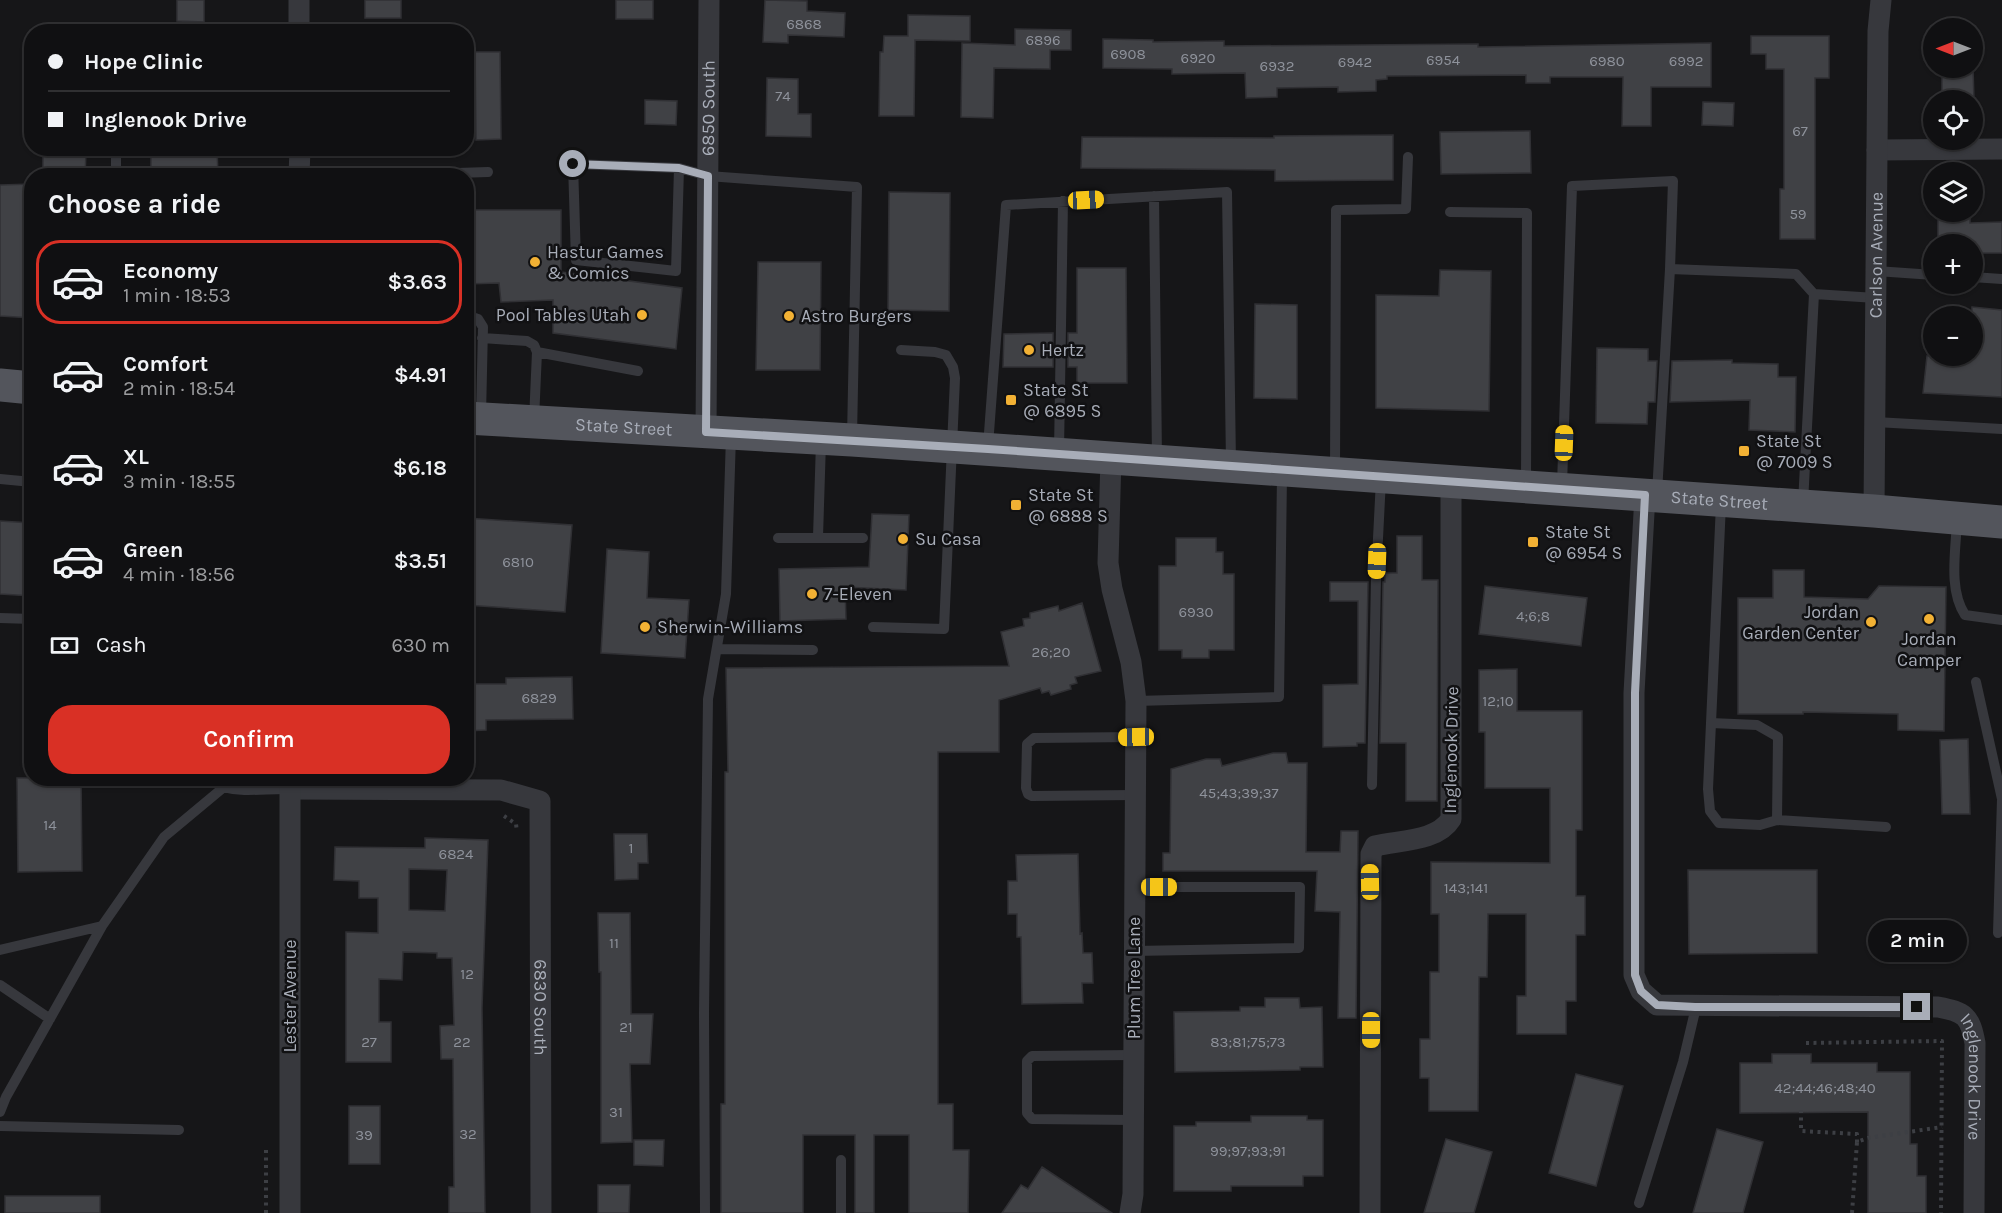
<!DOCTYPE html>
<html lang="en">
<head>
<meta charset="utf-8">
<style>
  body { margin:0; font-family:Karla,sans-serif; background:#1e1e20; color:#f1f3f6; height:100vh; display:flex; flex-direction:column; font-size:22px; white-space:nowrap }
  * { box-sizing:border-box; margin:0 }
  p { font-size:20px; color:#9c9d9f }
  .icon { flex:none; width:33px; height:33px; fill:none; stroke:currentColor; stroke-width:2; stroke-linecap:round; stroke-linejoin:round }
  .map { position:relative; flex:1; overflow:hidden }
  .side { position:absolute; left:24px; top:168px; width:450px; height:618px; display:flex; flex-direction:column; background:#101012; border-radius:24px; box-shadow:0 2px 4px #0004,0 0 0 2px #303032 }
  .side>* { flex:none }
  .hud { position:absolute; left:24px; top:24px; width:450px; height:132px; border-radius:24px; box-shadow:0 2px 4px #0004,0 0 0 2px #303032; display:grid; align-content:center; height:132px; padding:0 24px; background:#101012 }
  .needle { width:39px; rotate:270deg }
  .buttons { position:absolute; left:1923px; top:18px; display:grid; gap:12px }
  .buttons a { display:grid; place-items:center; width:60px; height:60px; border-radius:50%; background:#101012; box-shadow:0 2px 4px #0004,0 0 0 2px #303032; font-size:30px }
  .end { position:absolute; width:27px; height:27px; margin:-14px; border:8px solid #a8adb8; background:#111; box-shadow:0 0 0 3px #111 }
  .from { border-radius:50% }
  .bubble { position:absolute; height:42px; border-radius:21px; background:#101012; box-shadow:0 2px 4px #0004,0 0 0 2px #303032; font-size:20px; font-weight:600; line-height:42px; text-align:center }
  .car { position:absolute; width:18px; height:36px; margin:-18px -9px; border-radius:8px; box-shadow:0 0 4px 2px #0007; background:linear-gradient(#f5c518 24%,#345 0 40%,#f5c518 0 76%,#345 0 86%,#f5c518 0) }
  .hud b { display:flex; align-items:center; gap:21px; height:57px; font-size:22px }
  .hud b+b { border-top:2px solid #303032 }
  .hud i { width:15px; height:15px; background:#f1f3f6 }
  ul { padding:0; list-style:none }
  li { display:flex; align-items:center; gap:18px; height:84px; margin:0 12px 9px; padding:0 12px; border:3px solid transparent; border-radius:24px }
  li div { flex:1 }
  li b { display:block; font-size:22px }
  li em { font-style:normal; font-weight:600 }
  li.active { border-color:#d93025 }
  li>.icon { width:54px; height:54px; stroke-width:1.5 }
  h2 { padding:0 24px; font-size:27px; line-height:72px }
  .pay { display:flex; align-items:center; gap:15px; height:66px; padding:0 24px; font-size:22px }
  .pay p { margin-inline-start:auto }
  .button { display:flex; gap:12px; margin-top:auto; padding:12px 24px }
  .button a { flex:1; height:69px; border-radius:24px; background:#d93025; color:#fff; font-size:24px; font-weight:600; line-height:69px; text-align:center }
  .map>svg:first-child { display:block }
</style>
</head>
<body>
<div class="map">
<svg width="2002" height="1213" viewBox="0 0 2002 1213">
  <rect width="100%" height="100%" fill="#161618"/>
  <path fill="#404145" stroke="#303034" stroke-width="1.5" fill-rule="evenodd" d="M 177,0 L 204,0 L 204,22 L 177,21 Z
    M 365,0 L 401,0 L 401,18 L 365,18 Z
    M 616,0 L 653,0 L 653,19 L 616,19 Z
    M 765,0 L 807,1 L 807,11 L 845,13 L 844,37 L 788,35 L 788,43 L 763,42 Z
    M 908,15 L 970,16 L 970,41 L 915,40 L 914,116 L 879,116 L 880,52 L 883,52 L 884,36 L 908,36 Z
    M 1015,29 L 1071,30 L 1071,50 L 1050,50 L 1050,69 L 994,68 L 993,118 L 961,117 L 962,43 L 1015,45 Z
    M 1751,36 L 1829,36 L 1829,78 L 1815,78 L 1815,239 L 1780,239 L 1780,189 L 1784,189 L 1784,69 L 1766,69 L 1766,54 L 1751,54 Z
    M 1103,39 L 1153,40 L 1153,42 L 1224,41 L 1224,46 L 1478,44 L 1478,47 L 1711,43 L 1711,87 L 1651,87 L 1651,126 L 1622,126 L 1623,77 L 1550,77 L 1550,83 L 1526,83 L 1526,75 L 1387,76 L 1387,79 L 1376,80 L 1376,91 L 1338,92 L 1338,87 L 1277,88 L 1277,97 L 1246,98 L 1245,73 L 1172,74 L 1172,69 L 1103,68 Z
    M 475,52 L 500,52 L 501,139 L 476,140 Z
    M 1942,68 L 1973,68 L 1974,100 L 1942,100 Z
    M 767,78 L 798,79 L 798,114 L 811,114 L 811,137 L 766,136 Z
    M 645,100 L 677,101 L 676,125 L 645,124 Z
    M 1703,102 L 1734,103 L 1733,126 L 1702,125 Z
    M 1530,131 L 1531,173 L 1441,174 L 1440,132 Z
    M 1393,135 L 1393,180 L 1275,181 L 1275,170 L 1081,168 L 1082,137 L 1274,138 L 1274,136 Z
    M 151,148 L 217,148 L 218,176 L 151,176 Z
    M 43,151 L 86,152 L 85,176 L 43,176 Z
    M 32,184 L 32,318 L 0,316 L 0,185 Z
    M 889,192 L 950,193 L 949,311 L 888,310 Z
    M 466,210 L 561,210 L 561,272 L 682,288 L 676,349 L 553,333 L 553,300 L 501,302 L 499,283 L 466,284 Z
    M 1938,212 L 1970,212 L 1970,223 L 2002,222 L 2002,253 L 1972,253 L 1972,244 L 1938,244 Z
    M 758,262 L 821,262 L 820,370 L 756,370 Z
    M 1077,268 L 1126,268 L 1127,383 L 1077,383 L 1077,367 L 1068,367 L 1068,333 L 1077,333 Z
    M 1440,270 L 1491,271 L 1489,411 L 1376,408 L 1376,295 L 1439,296 Z
    M 1255,304 L 1297,305 L 1297,399 L 1254,398 Z
    M 1972,307 L 2002,310 L 2002,397 L 1923,393 L 1927,356 L 1972,356 Z
    M 1053,333 L 1053,367 L 1003,367 L 1004,334 Z
    M 1597,348 L 1648,349 L 1648,361 L 1657,361 L 1655,402 L 1648,402 L 1647,424 L 1596,423 Z
    M 1732,360 L 1732,363 L 1778,364 L 1778,377 L 1796,377 L 1795,432 L 1749,430 L 1750,400 L 1670,402 L 1672,361 Z
    M 872,514 L 909,515 L 906,590 L 845,587 L 846,619 L 780,621 L 779,569 L 869,567 Z
    M 466,518 L 572,525 L 565,612 L 466,605 Z
    M 0,521 L 32,523 L 32,596 L 0,594 Z
    M 1397,536 L 1422,536 L 1422,580 L 1438,580 L 1437,801 L 1406,801 L 1406,743 L 1380,743 L 1383,582 L 1385,582 L 1385,573 L 1397,573 Z
    M 1176,538 L 1216,538 L 1216,552 L 1223,552 L 1223,574 L 1234,574 L 1234,650 L 1209,650 L 1209,658 L 1182,658 L 1182,650 L 1159,650 L 1159,566 L 1176,566 Z
    M 607,549 L 649,552 L 647,598 L 689,600 L 685,658 L 601,653 Z
    M 1773,570 L 1804,570 L 1804,597 L 1868,599 L 1879,586 L 1946,587 L 1944,731 L 1898,730 L 1898,714 L 1803,712 L 1803,714 L 1738,714 L 1738,598 L 1773,598 Z
    M 1330,582 L 1368,582 L 1365,743 L 1357,743 L 1357,746 L 1323,747 L 1323,685 L 1358,684 L 1358,601 L 1330,601 Z
    M 1485,586 L 1587,598 L 1581,646 L 1479,634 Z
    M 1082,603 L 1101,671 L 1075,677 L 1077,683 L 1070,685 L 1071,689 L 1051,695 L 1049,691 L 1042,693 L 1040,688 L 999,700 L 999,752 L 938,752 L 938,1104 L 953,1104 L 953,1150 L 969,1150 L 968,1213 L 909,1213 L 909,1135 L 874,1135 L 874,1213 L 855,1213 L 855,1135 L 803,1135 L 803,1213 L 721,1213 L 721,1104 L 725,1104 L 725,772 L 728,772 L 726,668 L 1009,666 L 1001,632 L 1024,626 L 1023,619 L 1030,618 L 1030,613 L 1058,606 L 1059,611 Z
    M 1517,669 L 1517,711 L 1582,711 L 1582,830 L 1576,830 L 1576,896 L 1585,896 L 1585,935 L 1576,935 L 1576,1001 L 1566,1001 L 1566,1034 L 1517,1034 L 1517,996 L 1526,996 L 1526,914 L 1488,914 L 1487,977 L 1479,977 L 1478,1111 L 1429,1111 L 1429,1078 L 1420,1078 L 1420,1039 L 1430,1039 L 1430,972 L 1439,972 L 1439,914 L 1431,914 L 1431,862 L 1550,863 L 1550,788 L 1485,788 L 1485,732 L 1479,732 L 1479,670 Z
    M 572,677 L 573,719 L 486,720 L 486,730 L 466,731 L 466,684 L 506,684 L 506,678 Z
    M 1968,739 L 1970,814 L 1942,814 L 1940,740 Z
    M 1273,753 L 1286,753 L 1288,763 L 1307,763 L 1306,852 L 1340,852 L 1341,831 L 1358,831 L 1356,1018 L 1338,1018 L 1340,912 L 1315,911 L 1317,871 L 1163,871 L 1163,853 L 1170,853 L 1171,769 L 1206,759 L 1220,759 L 1222,766 Z
    M 17,778 L 81,778 L 82,871 L 18,872 Z
    M 614,834 L 647,834 L 648,863 L 638,863 L 638,879 L 615,880 Z
    M 425,838 L 488,840 L 482,1008 L 485,1213 L 449,1213 L 449,1187 L 454,1187 L 453,1059 L 441,1059 L 440,1026 L 454,1025 L 452,958 L 437,958 L 437,953 L 403,952 L 402,980 L 379,979 L 379,1022 L 391,1022 L 391,1062 L 346,1062 L 346,932 L 378,933 L 378,898 L 359,898 L 359,881 L 334,880 L 335,847 L 425,848 ZM 409,869 L 447,870 L 445,911 L 409,910 Z
    M 1078,854 L 1080,934 L 1082,933 L 1083,953 L 1092,953 L 1093,983 L 1082,983 L 1083,1003 L 1022,1004 L 1021,937 L 1017,937 L 1017,914 L 1008,914 L 1008,881 L 1017,881 L 1016,855 Z
    M 1688,870 L 1817,870 L 1817,953 L 1689,954 Z
    M 598,913 L 630,913 L 631,1014 L 653,1014 L 650,1064 L 630,1064 L 632,1142 L 601,1143 L 601,972 L 599,972 Z
    M 1265,998 L 1299,998 L 1300,1008 L 1322,1007 L 1323,1067 L 1300,1067 L 1300,1070 L 1175,1072 L 1174,1012 L 1240,1011 L 1240,1007 L 1265,1007 Z
    M 1772,1054 L 1811,1054 L 1811,1063 L 1877,1063 L 1877,1072 L 1910,1072 L 1910,1144 L 1917,1144 L 1917,1176 L 1926,1176 L 1926,1213 L 1868,1213 L 1868,1112 L 1740,1113 L 1740,1063 L 1772,1063 Z
    M 1576,1074 L 1623,1086 L 1596,1186 L 1549,1173 Z
    M 349,1106 L 380,1106 L 380,1164 L 349,1164 Z
    M 1251,1116 L 1307,1116 L 1307,1120 L 1323,1120 L 1323,1176 L 1303,1176 L 1303,1186 L 1231,1186 L 1231,1191 L 1174,1191 L 1174,1126 L 1196,1126 L 1196,1122 L 1251,1122 Z
    M 1717,1129 L 1763,1142 L 1743,1213 L 1693,1213 Z
    M 1446,1139 L 1492,1152 L 1474,1213 L 1424,1213 Z
    M 634,1140 L 664,1140 L 663,1166 L 634,1165 Z
    M 1042,1167 L 1112,1213 L 1002,1213 L 1021,1185 L 1028,1189 Z
    M 598,1185 L 630,1185 L 629,1213 L 598,1213 Z
    M 5,1196 L 100,1196 L 100,1213 L 5,1213 Z"/>
  <g fill="none" stroke-linecap="round" stroke-linejoin="round">
    <path stroke="#3d3f44" stroke-width="4" stroke-dasharray="3 4.5" stroke-linecap="butt" d="M 504,816 L 516,824 L 517,832
      M 1806,1043 L 1942,1041 L 1941,1213
      M 1801,1110 L 1801,1131 L 1857,1134 L 1857,1143
      M 266,1213 L 266,1148
      M 1852,1213 L 1857,1142 L 1868,1138 L 1942,1127"/>
    <path stroke="#37383d" stroke-width="10" d="M 679,168 L 676,271 L 576,260 L 573,164 L 679,168 L 708,176 L 857,187 L 852,437
      M 116,176 L 116,148
      M 365,176 L 488,172
      M 1154,196 L 1157,458
      M 1450,212 L 1527,213 L 1526,483
      M 1876,271 L 1934,275
      M 1972,277 L 2002,279
      M 466,315 L 478,319 L 483,327 L 481,416
      M 482,338 L 527,341 L 534,345 L 537,352 L 534,420
      M 537,352 L 638,371
      M 1875,422 L 2002,429
      M 988,446 L 1006,205 L 1227,192 L 1231,463
      M 1059,451 L 1063,201
      M 1335,470 L 1336,210 L 1406,209 L 1408,157
      M 0,479 L 32,482
      M 28,481 L 32,446
      M 1562,485 L 1572,186 L 1673,181 L 1670,269 L 1796,274 L 1814,294
      M 1657,493 L 1670,269
      M 1803,503 L 1814,294 L 1876,298
      M 1957,520 C 1956,550 1948,589 1965,615 L 2002,620
      M 818,537 L 821,442
      M 778,538 L 863,538
      M 0,618 L 32,619
      M 873,627 L 944,629 L 955,378 L 953,367 L 946,355 L 935,352 L 901,350
      M 717,649 L 813,650
      M 1976,682 L 2002,799 L 1998,933
      M 1136,701 L 1279,697 L 1282,475
      M 1711,723 L 1757,725 L 1778,737 L 1777,820 L 1760,825 L 1719,823 L 1710,811 L 1708,789 L 1721,504
      M 1372,785 L 1376,578 L 1381,479
      M 224,787 C 243,793 269,788 290,789
      M 1135,795 L 1032,796 L 1028,794 L 1026,788 L 1027,744 L 1034,738 L 1136,737
      M 1777,820 L 1886,827
      M 0,950 L 102,926
      M 1134,951 L 1299,948 L 1300,887 L 1135,887
      M 0,985 L 50,1019
      M 1134,1055 L 1032,1056 L 1027,1061 L 1027,1113 L 1032,1119 L 1134,1120
      M 0,1112 L 6,1097 L 102,926 L 164,837 L 224,787 L 225,778
      M 0,1126 L 179,1130
      M 841,1160 L 841,1213
      M 1639,1203 L 1683,1062 L 1696,1007
      M 705,1213 L 704,1013 L 708,699 L 726,594 L 731,436"/>
    <g stroke="#37383d" stroke-width="21">
      <path d="M 299,0 L 299,32"/>
      <path d="M 1877,150 L 2002,149"/>
      <path d="M 299,176 L 300,148"/>
      <path id="s1" d="M 706,432 L 709,0"/>
      <path d="M 1111,458 L 1108,563 L 1112,589 L 1131,662 L 1136,701 L 1133,1194 L 1130,1213"/>
      <path id="s2" d="M 1645,495 L 1634,693 L 1634,975 L 1641,991 L 1657,1005 L 1938,1007 C 1965,1012 1970,1016 1975,1043 L 1974,1213"/>
      <path id="s3" d="M 1874,511 L 1878,31 L 1881,0"/>
      <path id="s4" d="M 290,789 L 501,790 L 540,801 L 541,1213"/>
      <path d="M 290,1213 L 290,778"/>
      <path d="M 1370,1213 L 1371,854 L 1375,846 C 1398,840 1437,842 1451,819 L 1451,481"/>
    </g>
    <g stroke="#53555c" stroke-width="33">
      <path d="M 0,385 L 32,388"/>
      <path id="s5" d="M 466,418 L 852,440 L 1874,511 L 2002,522"/>
    </g>
  </g>
  <g fill="none" stroke-linecap="round" stroke-linejoin="round">
    <path stroke="#a8adb8" stroke-width="8" d="M 573,164 L 679,168 L 708,176 L 706,432 L 988,449 L 1645,495 L 1635,693 L 1635,975 L 1641,991 L 1657,1005 L 1695,1007 L 1917,1007"/>
  </g>
  <g fill="#f2b134" stroke="#111113" stroke-width="2">
    <circle cx="535" cy="262" r="6"/>
    <circle cx="642" cy="315" r="6"/>
    <circle cx="789" cy="316" r="6"/>
    <circle cx="1029" cy="350" r="6"/>
    <rect x="1005" y="394" width="12" height="12" rx="3"/>
    <rect x="1738" y="445" width="12" height="12" rx="3"/>
    <rect x="1010" y="499" width="12" height="12" rx="3"/>
    <circle cx="903" cy="539" r="6"/>
    <rect x="1527" y="536" width="12" height="12" rx="3"/>
    <circle cx="812" cy="594" r="6"/>
    <circle cx="1929" cy="619" r="6"/>
    <circle cx="1871" cy="622" r="6"/>
    <circle cx="645" cy="627" r="6"/>
  </g>
  <g text-anchor="middle" stroke-width="5" stroke-linejoin="round" paint-order="stroke">
    <g font-size="15" fill="#8e929b">
      <text x="804" y="29">6868</text>
      <text x="1043" y="45">6896</text>
      <text x="1128" y="59">6908</text>
      <text x="1198" y="63">6920</text>
      <text x="1443" y="65">6954</text>
      <text x="1607" y="66">6980</text>
      <text x="1686" y="66">6992</text>
      <text x="1355" y="67">6942</text>
      <text x="1277" y="71">6932</text>
      <text x="783" y="101">74</text>
      <text x="1800" y="136">67</text>
      <text x="1798" y="219">59</text>
      <text x="518" y="567">6810</text>
      <text x="1196" y="617">6930</text>
      <text x="1533" y="621">4;6;8</text>
      <text x="1051" y="657">26;20</text>
      <text x="539" y="703">6829</text>
      <text x="1498" y="706">12;10</text>
      <text x="1239" y="798">45;43;39;37</text>
      <text x="50" y="830">14</text>
      <text x="631" y="853">1</text>
      <text x="456" y="859">6824</text>
      <text x="1466" y="893">143;141</text>
      <text x="614" y="948">11</text>
      <text x="467" y="979">12</text>
      <text x="626" y="1032">21</text>
      <text x="369" y="1047">27</text>
      <text x="462" y="1047">22</text>
      <text x="1248" y="1047">83;81;75;73</text>
      <text x="1825" y="1093">42;44;46;48;40</text>
      <text x="616" y="1117">31</text>
      <text x="468" y="1139">32</text>
      <text x="364" y="1140">39</text>
      <text x="1248" y="1156">99;97;93;91</text>
    </g>
    <g font-size="18" fill="#a8adb8" stroke="#111113">
      <text dy="6" stroke="none"><textPath href="#s1" startOffset="324">6850 South</textPath></text>
      <text dy="6" stroke="none"><textPath href="#s3" startOffset="256">Carlson Avenue</textPath></text>
      <text dy="6" stroke="none"><textPath href="#s5" startOffset="158">State Street</textPath></text>
      <text dy="6" stroke="none"><textPath href="#s5" startOffset="1256">State Street</textPath></text>
      <text transform="translate(1451 750) rotate(-89)" y="6">Inglenook Drive</text>
      <text transform="translate(1134 978) rotate(-90)" y="6">Plum Tree Lane</text>
      <text transform="translate(290 996) rotate(-90)" y="6">Lester Avenue</text>
      <text dy="6" stroke="none"><textPath href="#s4" startOffset="458">6830 South</textPath></text>
      <text dy="6" stroke="none"><textPath href="#s2" startOffset="891">Inglenook Drive</textPath></text>
    </g>
    <g font-size="18" fill="#a8adb8" stroke="#111113" text-anchor="start">
      <text x="547" y="258">Hastur Games<tspan x="547" dy="21">&amp; Comics</tspan></text>
      <text x="630" y="321" text-anchor="end">Pool Tables Utah</text>
      <text x="801" y="322">Astro Burgers</text>
      <text x="1041" y="356">Hertz</text>
      <text x="1023" y="396">State St<tspan x="1023" dy="21">@ 6895 S</tspan></text>
      <text x="1756" y="447">State St<tspan x="1756" dy="21">@ 7009 S</tspan></text>
      <text x="1028" y="501">State St<tspan x="1028" dy="21">@ 6888 S</tspan></text>
      <text x="1545" y="538">State St<tspan x="1545" dy="21">@ 6954 S</tspan></text>
      <text x="915" y="545">Su Casa</text>
      <text x="824" y="600">7-Eleven</text>
      <text x="1859" y="618" text-anchor="end">Jordan<tspan x="1859" dy="21">Garden Center</tspan></text>
      <text x="657" y="633">Sherwin-Williams</text>
      <text x="1929" y="645" text-anchor="middle">Jordan<tspan x="1929" dy="21">Camper</tspan></text>
    </g>
  </g>
</svg>
<div class="buttons">
<a><svg class="needle" viewBox="-14 -14 28 28"><path d="M0-13l5 13h-10z" fill="#e53935"/><path d="M0 13l5-13h-10z" fill="#9c9d9f"/></svg></a>
<a><svg class="icon" aria-label="locate" viewBox="0 0 24 24"><circle cx="12" cy="12" r="6"/><path d="M12 2v4M12 18v4M2 12h4M18 12h4"/></svg></a>
<a><svg class="icon" aria-label="layers" viewBox="0 0 24 24"><path d="M12 4l9 5-9 5-9-5zM3 14l9 5 9-5"/></svg></a>
<a>+</a>
<a>−</a>
</div>
<i class="end from" style="left:573px;top:164px"></i>
<i class="end" style="left:1917px;top:1007px"></i>
<div class="bubble" style="left:1868px;top:920px;width:99px">2 min</div>
<i class="car" style="left:1086px;top:200px;rotate:87deg"></i>
<i class="car" style="left:1564px;top:443px;rotate:2deg"></i>
<i class="car" style="left:1377px;top:561px;rotate:182deg"></i>
<i class="car" style="left:1136px;top:737px;rotate:269deg"></i>
<i class="car" style="left:1370px;top:882px;rotate:359deg"></i>
<i class="car" style="left:1159px;top:887px;rotate:90deg"></i>
<i class="car" style="left:1371px;top:1030px;rotate:180deg"></i>
<div class="hud">
<b><i class="from"></i>Hope Clinic</b>
<b><i></i>Inglenook Drive</b>
</div>
<section class="side">
<h2>Choose a ride</h2>
<ul>
<li class="active"><svg class="icon" aria-label="car" viewBox="0 0 24 24"><path d="M5 17H2v-5l4-1 3-4h7l3 4 3 1v5h-3M9 17h6M6 11h13"/><circle cx="7" cy="17" r="2"/><circle cx="17" cy="17" r="2"/></svg><div><b>Economy</b><p>1 min · 18:53</p></div><em>$3.63</em></li>
<li><svg class="icon" aria-label="car" viewBox="0 0 24 24"><path d="M5 17H2v-5l4-1 3-4h7l3 4 3 1v5h-3M9 17h6M6 11h13"/><circle cx="7" cy="17" r="2"/><circle cx="17" cy="17" r="2"/></svg><div><b>Comfort</b><p>2 min · 18:54</p></div><em>$4.91</em></li>
<li><svg class="icon" aria-label="car" viewBox="0 0 24 24"><path d="M5 17H2v-5l4-1 3-4h7l3 4 3 1v5h-3M9 17h6M6 11h13"/><circle cx="7" cy="17" r="2"/><circle cx="17" cy="17" r="2"/></svg><div><b>XL</b><p>3 min · 18:55</p></div><em>$6.18</em></li>
<li><svg class="icon" aria-label="car" viewBox="0 0 24 24"><path d="M5 17H2v-5l4-1 3-4h7l3 4 3 1v5h-3M9 17h6M6 11h13"/><circle cx="7" cy="17" r="2"/><circle cx="17" cy="17" r="2"/></svg><div><b>Green</b><p>4 min · 18:56</p></div><em>$3.51</em></li>
</ul>
<div class="pay"><svg class="icon" aria-label="cash" viewBox="0 0 24 24"><path d="M3 7h18v10H3z"/><circle cx="12" cy="12" r="2"/></svg>Cash<p>630 m</p></div>
<div class="button"><a>Confirm</a></div>
</section>
</div>
</body>
</html>
